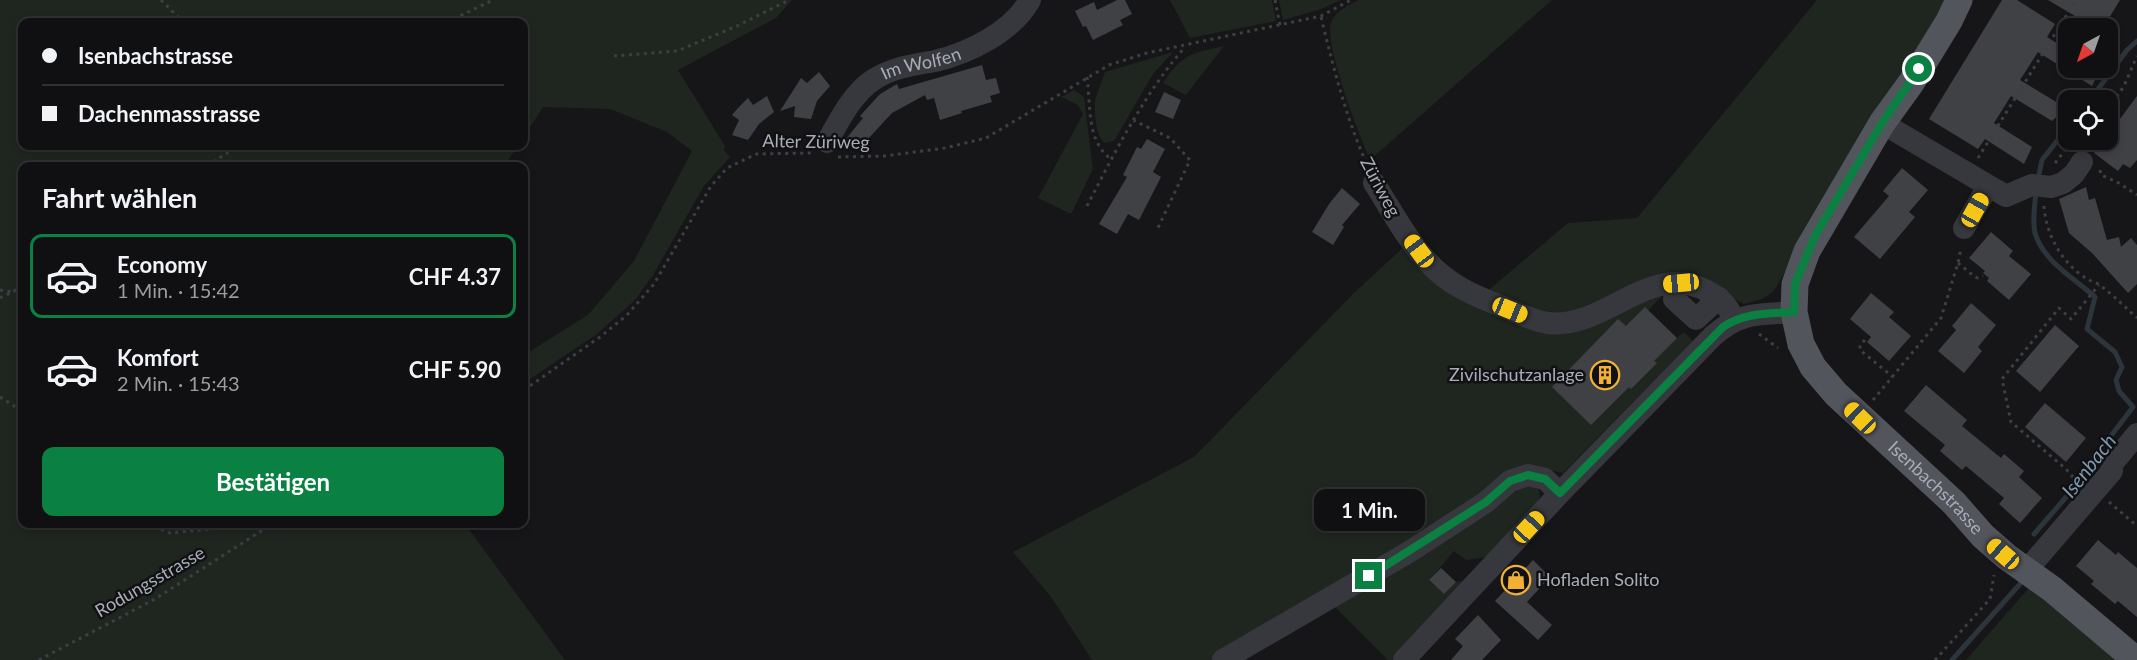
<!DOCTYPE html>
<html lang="de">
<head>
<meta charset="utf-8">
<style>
  body { margin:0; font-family:Lato,sans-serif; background:#1e1e20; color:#f1f3f6; height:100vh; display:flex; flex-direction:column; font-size:22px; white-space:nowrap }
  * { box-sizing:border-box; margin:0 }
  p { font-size:20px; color:#9c9d9f }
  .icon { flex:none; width:33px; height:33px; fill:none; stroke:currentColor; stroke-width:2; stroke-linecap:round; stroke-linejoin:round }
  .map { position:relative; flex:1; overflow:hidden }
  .sheet { position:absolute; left:18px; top:162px; width:510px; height:366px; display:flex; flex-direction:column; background:#101012; border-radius:12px; box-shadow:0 3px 9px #0003,0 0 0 2px #303032 }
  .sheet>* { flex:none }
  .banner { position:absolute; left:18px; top:18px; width:510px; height:132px; border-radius:12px; box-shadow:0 3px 9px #0003,0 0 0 2px #303032; display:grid; align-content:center; height:132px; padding:0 24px; background:#101012 }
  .needle { width:39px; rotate:220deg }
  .buttons { position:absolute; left:2058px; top:18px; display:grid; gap:12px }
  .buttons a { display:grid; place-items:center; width:60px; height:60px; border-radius:12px; background:#101012; box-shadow:0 3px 9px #0003,0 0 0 2px #303032; font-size:30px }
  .end { position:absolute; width:27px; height:27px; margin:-14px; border:8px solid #0b8043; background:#fff; box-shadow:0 0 0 3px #fff }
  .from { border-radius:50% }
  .bubble { position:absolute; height:42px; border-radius:12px; background:#101012; box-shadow:0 3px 9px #0003,0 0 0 2px #303032; font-size:20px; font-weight:700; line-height:42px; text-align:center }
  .car { position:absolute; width:18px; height:36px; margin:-18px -9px; border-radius:8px; box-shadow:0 0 4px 2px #0007; background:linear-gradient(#f5c518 24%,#345 0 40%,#f5c518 0 76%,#345 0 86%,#f5c518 0) }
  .banner b { display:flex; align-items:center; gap:21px; height:57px; font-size:22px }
  .banner b+b { border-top:2px solid #303032 }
  .banner i { width:15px; height:15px; background:#f1f3f6 }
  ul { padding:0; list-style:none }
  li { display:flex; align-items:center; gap:18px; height:84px; margin:0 12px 9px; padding:0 12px; border:3px solid transparent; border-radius:12px }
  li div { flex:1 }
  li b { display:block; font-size:22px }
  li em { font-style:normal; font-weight:700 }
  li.on { border-color:#0b8043 }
  li>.icon { width:54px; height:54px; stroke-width:1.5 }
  h2 { padding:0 24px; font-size:27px; line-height:72px }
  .button { display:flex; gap:12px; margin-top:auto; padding:12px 24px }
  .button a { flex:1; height:69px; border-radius:12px; background:#0b8043; color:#fff; font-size:24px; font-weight:700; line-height:69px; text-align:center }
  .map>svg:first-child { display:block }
</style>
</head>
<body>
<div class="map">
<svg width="2137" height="660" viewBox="0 0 2137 660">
  <rect width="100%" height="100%" fill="#161618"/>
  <path fill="#1e261f" d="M 0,0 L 792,0 L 776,18 L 678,70 L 725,146 L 724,150 L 730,157 L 704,186 L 653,275 L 635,300 L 597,334 L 524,383 L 524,355 L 588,315 L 634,261 L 692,151 L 667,132 L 610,109 L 543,107 L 524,137 L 524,22 L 22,22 L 22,146 L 518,146 L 504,166 L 22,166 L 22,524 L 465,524 L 565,660 L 0,660 Z
    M 1170,0 L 1272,0 L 1276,21 L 1190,38 Z
    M 1279,0 L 1341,0 L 1321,9 L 1283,20 Z
    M 1358,0 L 1552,0 L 1370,160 C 1360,137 1324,45 1331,23 C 1334,12 1349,5 1358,0 Z
    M 1817,0 L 1947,0 L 1773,292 L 1762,299 L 1744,304 L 1708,285 L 1556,318 L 1484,294 L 1568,223 L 1637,218 Z
    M 1224,46 L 1186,95 L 1163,83 C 1182,54 1192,53 1224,46 Z
    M 1173,52 L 1153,74 L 1114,141 L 1105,143 C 1096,138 1094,112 1095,101 C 1097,92 1102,81 1105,72 Z
    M 1074,90 L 1084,97 L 1093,169 L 1071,214 L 1038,198 L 1083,114 L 1078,105 L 1061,97 Z
    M 1408,243 L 1530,323 L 1663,295 L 1645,314 L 1669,344 L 1684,332 L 1693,341 L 1563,473 L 1531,466 L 1213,660 L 1092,660 L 1051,597 L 1013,552 L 1194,457 L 1354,293 Z
    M 1535,485 L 1539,490 L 1540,497 L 1536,504 L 1486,557 L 1466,560 L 1454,551 L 1429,581 L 1444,594 L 1456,582 L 1465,580 L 1392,660 L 1388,660 L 1332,604 L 1513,487 Z
    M 2028,589 L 2034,589 L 2120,660 L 1966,660 Z"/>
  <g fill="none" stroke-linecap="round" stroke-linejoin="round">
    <path stroke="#2c353c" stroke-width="5" d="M 2090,100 L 2127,50 L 2137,41
      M 2038,179 L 2042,160 L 2068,127
      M 2034,534 L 2081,480 L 2091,462 L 2133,407 L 2119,391 L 2116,380 L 2122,367 L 2115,352 L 2087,329 L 2095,297 C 2075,279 2043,261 2035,233 C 2032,220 2035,204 2036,191
      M 1952,660 L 2020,584"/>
  </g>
  <path fill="#404145" d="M 1117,0 L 1125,0 L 1132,14 L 1120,20 L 1123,25 L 1093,40 L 1086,26 L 1083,27 L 1075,11 L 1094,2 L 1097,10 Z
    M 2002,0 L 2017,0 L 2055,24 L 2047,37 L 2068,50 L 2068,68 L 2101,68 L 2092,86 L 2038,52 L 2020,80 L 2066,108 L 2052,121 L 2011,96 L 1994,123 L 2032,147 L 2024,164 L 1985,139 L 1978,149 L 1929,119 Z
    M 2048,0 L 2120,0 L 2103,28 L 2095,28 Z
    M 982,65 L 986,80 L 996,78 L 1000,93 L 990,96 L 992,102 L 961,111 L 962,113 L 940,120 L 934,98 L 927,100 L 925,95 L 892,113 L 868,139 L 845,140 L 863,118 L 860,116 L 880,94 L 897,84 L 899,89 Z
    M 819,72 L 830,86 L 817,101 L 811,119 L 794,117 L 795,106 L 780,111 L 801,78 L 807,83 Z
    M 1164,92 L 1181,100 L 1173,119 L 1155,112 Z
    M 767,96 L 774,112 L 759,124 L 748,140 L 732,135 L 739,120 L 732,115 L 738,108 L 748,98 L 753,105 Z
    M 2137,96 L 2137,160 L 2130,168 L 2123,164 L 2118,171 L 2094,153 L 2104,140 L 2108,140 L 2108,135 Z
    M 1147,139 L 1165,149 L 1153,172 L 1161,177 L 1139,220 L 1128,214 L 1117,234 L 1099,224 L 1127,177 L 1123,175 L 1137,147 L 1141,149 Z
    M 1902,168 L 1928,190 L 1909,212 L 1915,217 L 1880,259 L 1854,237 L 1889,196 L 1883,191 Z
    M 2086,187 L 2089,200 L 2095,198 L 2107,240 L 2119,237 L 2121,247 L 2131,238 L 2137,245 L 2137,284 L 2128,293 L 2092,253 L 2069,233 L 2059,199 Z
    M 1342,188 L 1360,204 L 1342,225 L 1344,227 L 1333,245 L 1312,232 L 1329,204 Z
    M 1991,232 L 2013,251 L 2009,256 L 2031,274 L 2009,300 L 1987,281 L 1989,278 L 1983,273 L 1985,271 L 1969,258 Z
    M 1871,293 L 1894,312 L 1889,317 L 1911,336 L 1889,361 L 1867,342 L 1871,337 L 1850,319 Z
    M 1971,303 L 1996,325 L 1978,347 L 1982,351 L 1964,373 L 1938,351 L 1956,330 L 1952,326 Z
    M 1645,307 L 1677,338 L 1654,361 L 1657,363 L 1631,389 L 1629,387 L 1591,425 L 1552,387 L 1618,319 L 1626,326 Z
    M 2055,325 L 2079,346 L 2040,392 L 2016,371 Z
    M 1926,385 L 1967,420 L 1962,426 L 2001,458 L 2004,454 L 2024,471 L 2019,477 L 2042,498 L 2020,523 L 1999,504 L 2004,498 L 1966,466 L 1962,470 L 1940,451 L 1945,445 L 1904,411 Z
    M 2045,403 L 2086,438 L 2066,462 L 2025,427 Z
    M 2098,540 L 2116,555 L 2118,552 L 2137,568 L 2137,617 L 2118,601 L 2115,604 L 2091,584 L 2094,581 L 2076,566 Z
    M 1533,560 L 1550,577 L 1527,602 L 1552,625 L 1538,640 L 1495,601 Z
    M 1441,568 L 1456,582 L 1444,594 L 1429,580 Z
    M 1478,615 L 1501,640 L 1482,660 L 1451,660 L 1463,646 L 1455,639 Z"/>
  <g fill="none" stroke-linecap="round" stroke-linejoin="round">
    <path stroke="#3d3f44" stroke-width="3" stroke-dasharray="3 4.5" stroke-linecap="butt" d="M 161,0 L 183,22
      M 1275,0 L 1280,25
      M 1321,17 C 1334,70 1345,114 1367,165
      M 447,22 L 493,0
      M 614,56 L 677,51 L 737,26 L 789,0
      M 1087,77 C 1091,105 1086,141 1111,159
      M 2108,109 L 2124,86 L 2137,56
      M 1133,120 L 1170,138 L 1190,160 L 1158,228
      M 838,157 L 885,156 L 945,148 L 986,138 L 1109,65 L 1147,53 L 1321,16 L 1351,0
      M 1978,158 L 2076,0
      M 2055,163 L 2073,140
      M 207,166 L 238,146
      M 2100,170 L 2101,175 L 2119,183 L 2137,195
      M 1087,206 C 1116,150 1144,94 1185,47
      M 2044,206 C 2046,236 2063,265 2089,280 C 2093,282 2098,283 2101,286 C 2114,296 2125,307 2137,318
      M 1958,263 L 1975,277 L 1978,278 L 1983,276
      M 0,290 L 13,292
      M 0,298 L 22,287
      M 1759,334 L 1778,348
      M 1865,340 L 1860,345 L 1860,350 L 1893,377
      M 524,390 L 600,337 L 627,315 L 654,284 L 711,186 L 727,168 L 756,154 L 811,153
      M 0,397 L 22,411
      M 1873,400 L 1941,318 L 1958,263 L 1961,248
      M 2078,483 L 2066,469 L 2011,422 L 2002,379 L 2059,308 L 2071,319 L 2099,285
      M 2109,502 L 2137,526
      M 147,524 L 170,533 L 259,524
      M 39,660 L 155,599 L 272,524
      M 1935,660 L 1990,599 L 1994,575"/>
    <g stroke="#37383d" stroke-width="22">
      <path d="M 1882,123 L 2006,196 L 2032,185 L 2051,187 L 2063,183 L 2074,174 L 2082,162"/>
      <path id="s1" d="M 827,142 C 839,121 852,94 873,80 C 893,67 913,65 935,61 C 969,53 1012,32 1030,0"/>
      <path d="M 1374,183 C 1391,209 1406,239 1428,262 C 1447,284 1475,296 1501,306 C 1516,312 1532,321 1548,323 C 1605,330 1650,260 1707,291 C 1721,299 1728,305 1734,320"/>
      <path d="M 1964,228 L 1988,186"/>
      <path d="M 1674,299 L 1696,319 L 1719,298"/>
      <path d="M 2026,571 L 2112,471 L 2112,464 L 2137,434"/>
      <path d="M 1223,660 L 1409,552 L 1486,502 L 1510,481 L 1528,475 L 1545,479 L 1560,493"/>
      <path d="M 1404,660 L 1560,493 L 1713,336 C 1741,311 1759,315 1794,312"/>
    </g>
    <path stroke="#53555c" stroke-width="27" id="s2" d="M 1959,0 L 1949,21 L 1911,83 L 1882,123 L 1807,251 L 1795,284 L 1794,312 L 1801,344 L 1813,367 L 1836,394 L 1954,503 L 1983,536 L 2007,557 L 2052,589 L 2136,660"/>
  </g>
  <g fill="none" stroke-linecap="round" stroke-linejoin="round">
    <path stroke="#0b8043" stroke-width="8" d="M 1369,576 L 1486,502 L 1510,481 L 1528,475 L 1545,479 L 1560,493 L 1723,327 C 1745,312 1769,314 1794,312 L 1795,284 L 1815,236 L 1882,123 L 1919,69"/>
  </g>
  <defs>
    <g id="building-ring" transform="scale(1.5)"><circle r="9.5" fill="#111113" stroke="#f2b134" stroke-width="1.5"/><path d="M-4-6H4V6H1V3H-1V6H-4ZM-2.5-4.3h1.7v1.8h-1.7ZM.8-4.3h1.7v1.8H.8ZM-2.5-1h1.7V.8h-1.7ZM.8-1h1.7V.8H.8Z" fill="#f2b134"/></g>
    <g id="shop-ring" transform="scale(1.5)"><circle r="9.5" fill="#111113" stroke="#f2b134" stroke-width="1.5"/><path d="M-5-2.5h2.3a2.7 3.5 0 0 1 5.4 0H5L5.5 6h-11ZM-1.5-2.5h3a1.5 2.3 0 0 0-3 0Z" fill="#f2b134"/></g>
  </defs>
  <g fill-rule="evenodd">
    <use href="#building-ring" x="1605" y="375"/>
    <use href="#shop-ring" x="1516" y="580"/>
  </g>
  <g text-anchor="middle" stroke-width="5" stroke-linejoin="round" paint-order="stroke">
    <g font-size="18" fill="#a8adb8" stroke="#111113">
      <text dy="6" stroke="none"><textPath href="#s1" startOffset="129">Im Wolfen</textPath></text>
      <text transform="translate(816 142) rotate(1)" y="6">Alter Züriweg</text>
      <text transform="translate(1380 187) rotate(62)" y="6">Züriweg</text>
      <text dy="6" stroke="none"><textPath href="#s2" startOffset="588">Isenbachstrasse</textPath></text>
      <text transform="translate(150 582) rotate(-30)" y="6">Rodungsstrasse</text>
    </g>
    <g font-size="18" fill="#a8adb8" stroke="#111113" text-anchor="end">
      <text x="1584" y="381">Zivilschutzanlage</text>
      <text x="1537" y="586" text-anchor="start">Hofladen Solito</text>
    </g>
    <g font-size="20" font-style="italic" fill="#7f9bb3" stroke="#111113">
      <text transform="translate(2089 466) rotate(-52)" y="7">Isenbach</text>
    </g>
  </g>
</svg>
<div class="buttons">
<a><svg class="needle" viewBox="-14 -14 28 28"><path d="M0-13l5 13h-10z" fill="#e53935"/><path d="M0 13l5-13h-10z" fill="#9c9d9f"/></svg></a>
<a><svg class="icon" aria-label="locate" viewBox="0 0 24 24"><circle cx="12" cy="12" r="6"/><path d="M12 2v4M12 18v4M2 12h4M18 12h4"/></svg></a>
</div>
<i class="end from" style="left:1919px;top:69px"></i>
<i class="end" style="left:1369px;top:576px"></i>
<div class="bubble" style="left:1314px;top:489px;width:111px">1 Min.</div>
<i class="car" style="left:1975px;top:210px;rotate:29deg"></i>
<i class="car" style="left:1419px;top:251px;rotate:323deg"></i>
<i class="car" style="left:1681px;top:283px;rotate:265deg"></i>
<i class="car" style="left:1510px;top:310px;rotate:112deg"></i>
<i class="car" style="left:1860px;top:418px;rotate:314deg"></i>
<i class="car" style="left:1529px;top:527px;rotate:43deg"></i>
<i class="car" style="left:2003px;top:554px;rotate:311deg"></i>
<div class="banner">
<b><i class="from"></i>Isenbachstrasse</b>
<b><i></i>Dachenmasstrasse</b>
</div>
<section class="sheet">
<h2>Fahrt wählen</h2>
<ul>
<li class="on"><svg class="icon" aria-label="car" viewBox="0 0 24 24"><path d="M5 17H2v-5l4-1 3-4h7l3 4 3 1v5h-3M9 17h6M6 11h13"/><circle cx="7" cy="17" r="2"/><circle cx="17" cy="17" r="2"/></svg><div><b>Economy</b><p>1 Min. · 15:42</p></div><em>CHF 4.37</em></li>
<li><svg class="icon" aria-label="car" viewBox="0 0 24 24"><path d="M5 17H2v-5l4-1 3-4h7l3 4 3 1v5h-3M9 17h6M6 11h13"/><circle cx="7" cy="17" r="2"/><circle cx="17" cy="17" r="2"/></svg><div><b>Komfort</b><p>2 Min. · 15:43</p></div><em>CHF 5.90</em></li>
</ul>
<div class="button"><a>Bestätigen</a></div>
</section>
</div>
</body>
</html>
